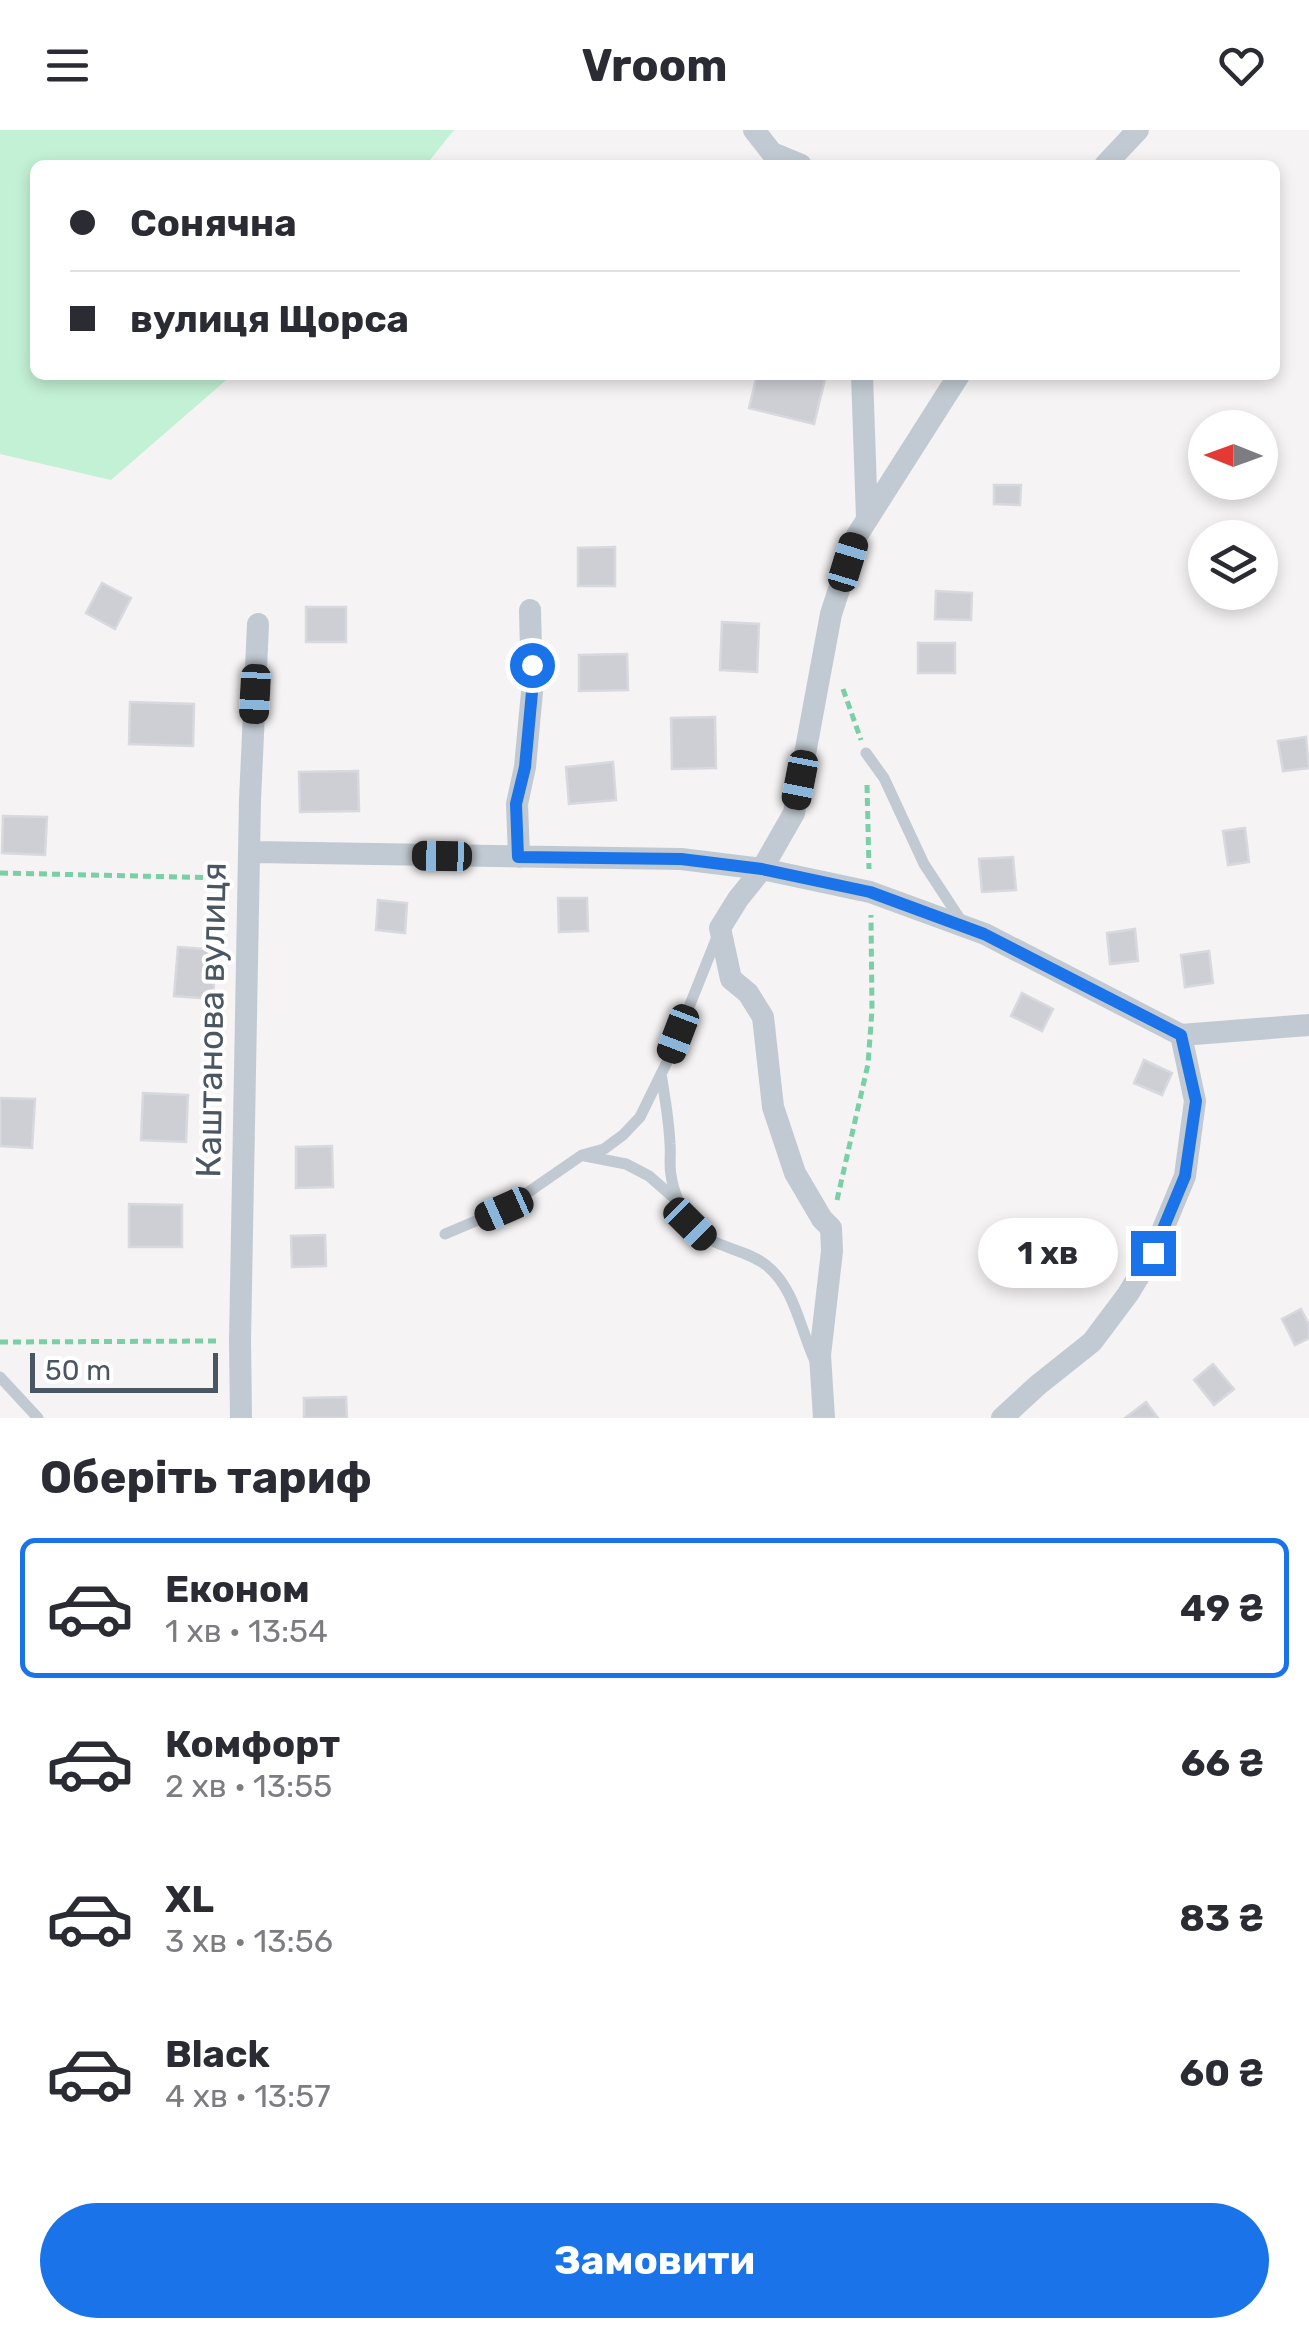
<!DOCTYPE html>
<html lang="uk">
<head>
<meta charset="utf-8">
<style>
  body { margin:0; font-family:Rubik,sans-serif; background:#f2f2f3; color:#2b2b33; height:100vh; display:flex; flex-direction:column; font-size:38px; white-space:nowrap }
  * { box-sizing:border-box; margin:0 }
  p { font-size:32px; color:#7c7c81 }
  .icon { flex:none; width:55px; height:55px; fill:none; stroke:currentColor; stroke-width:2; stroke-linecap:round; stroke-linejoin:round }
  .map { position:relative; height:1288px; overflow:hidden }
  .side { display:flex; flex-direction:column; background:#fff; flex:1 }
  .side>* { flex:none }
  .guide { position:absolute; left:30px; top:30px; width:1250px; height:220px; border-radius:15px; box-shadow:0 5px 15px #0003; display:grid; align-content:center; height:220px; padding:0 40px; background:#fff }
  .needle { width:65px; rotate:271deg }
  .buttons { position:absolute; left:1188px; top:280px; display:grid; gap:20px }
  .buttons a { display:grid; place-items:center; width:90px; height:90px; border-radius:50%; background:#fff; box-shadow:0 5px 15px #0003; font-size:50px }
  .scale { position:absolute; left:30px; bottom:25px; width:188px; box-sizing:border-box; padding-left:10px; border:5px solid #4a5661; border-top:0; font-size:28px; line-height:35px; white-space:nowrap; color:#4a5661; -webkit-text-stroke:8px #fff; paint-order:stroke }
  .end { position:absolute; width:45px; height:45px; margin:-22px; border:12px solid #1a73e8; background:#fff; box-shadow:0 0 0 5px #fff }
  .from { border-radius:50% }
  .bubble { position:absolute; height:70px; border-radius:35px; background:#fff; box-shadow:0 5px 15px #0003; font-size:32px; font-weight:700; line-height:70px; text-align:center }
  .car { position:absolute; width:30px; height:60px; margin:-30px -15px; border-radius:12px; box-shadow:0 0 8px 2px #0007; background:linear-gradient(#222 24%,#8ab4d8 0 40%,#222 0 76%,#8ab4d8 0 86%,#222 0) }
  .guide b { display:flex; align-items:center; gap:35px; height:95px; font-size:38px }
  .guide b+b { border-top:2px solid #e1e1e2 }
  .guide i { width:25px; height:25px; background:#2b2b33 }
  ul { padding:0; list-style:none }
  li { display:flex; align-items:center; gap:30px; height:140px; margin:0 20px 15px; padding:0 20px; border:5px solid transparent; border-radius:15px }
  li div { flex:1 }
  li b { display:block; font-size:38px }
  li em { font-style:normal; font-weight:700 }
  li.on { border-color:#1a73e8 }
  li>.icon { width:90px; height:90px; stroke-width:1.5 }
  h2 { padding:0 40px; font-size:45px; line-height:120px }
  .button { display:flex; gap:20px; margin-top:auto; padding:20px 40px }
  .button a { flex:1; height:115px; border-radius:60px; background:#1a73e8; color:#fff; font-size:40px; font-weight:700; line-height:115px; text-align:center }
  header { display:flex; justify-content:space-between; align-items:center; height:130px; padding:0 40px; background:#fff; font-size:45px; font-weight:700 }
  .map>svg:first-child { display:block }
</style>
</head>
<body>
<header><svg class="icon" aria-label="menu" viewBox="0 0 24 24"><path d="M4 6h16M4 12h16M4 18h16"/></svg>Vroom<svg class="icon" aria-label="heart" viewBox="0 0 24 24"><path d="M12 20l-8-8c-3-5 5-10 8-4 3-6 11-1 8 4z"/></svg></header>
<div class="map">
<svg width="1309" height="1288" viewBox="0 0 1309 1288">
  <rect width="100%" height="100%" fill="#f5f3f3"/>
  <path fill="#c3f1d5" d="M 0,0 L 454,0 L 426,35 L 35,35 L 35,245 L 232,245 L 111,350 L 0,324 Z"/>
  <path fill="#cdcfd5" stroke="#d7d9de" stroke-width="2.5" d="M 757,245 L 811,245 L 825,249 L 814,294 L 749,278 Z
    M 994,355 L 1021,355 L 1020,375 L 994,374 Z
    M 615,417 L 615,456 L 578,456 L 578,418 Z
    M 102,453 L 131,468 L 115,499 L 86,483 Z
    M 936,461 L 972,463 L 971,490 L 935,489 Z
    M 306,477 L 346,477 L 346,512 L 306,512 Z
    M 722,492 L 759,494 L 757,542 L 720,540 Z
    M 918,513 L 955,513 L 955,543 L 918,543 Z
    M 627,524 L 628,560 L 579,561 L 579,525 Z
    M 130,572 L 194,574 L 193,616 L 129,614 Z
    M 715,587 L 716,638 L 672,639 L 671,588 Z
    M 1306,607 L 1309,638 L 1283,641 L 1278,611 Z
    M 613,632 L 616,670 L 569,674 L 566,637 Z
    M 358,641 L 359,681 L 300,682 L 299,642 Z
    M 3,686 L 47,687 L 45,725 L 2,723 Z
    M 1245,698 L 1249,732 L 1228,735 L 1223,701 Z
    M 1013,727 L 1016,760 L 982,762 L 979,729 Z
    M 558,768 L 587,768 L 588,801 L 559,802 Z
    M 378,770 L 407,773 L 405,803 L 376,800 Z
    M 1135,799 L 1138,831 L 1110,834 L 1107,803 Z
    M 178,817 L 216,820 L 213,869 L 174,866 Z
    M 1209,821 L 1213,853 L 1185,857 L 1181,825 Z
    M 1022,863 L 1053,879 L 1042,901 L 1011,886 Z
    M 1144,930 L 1172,943 L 1162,965 L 1134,953 Z
    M 143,963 L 188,965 L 186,1012 L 141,1010 Z
    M 0,968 L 35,969 L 32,1018 L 0,1016 Z
    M 332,1016 L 333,1057 L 296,1058 L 296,1017 Z
    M 129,1074 L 182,1075 L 182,1117 L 129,1117 Z
    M 325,1105 L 326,1136 L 292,1137 L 291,1106 Z
    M 1301,1179 L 1309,1195 L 1309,1208 L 1295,1215 L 1282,1189 Z
    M 1213,1234 L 1234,1259 L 1214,1275 L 1194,1250 Z
    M 346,1267 L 347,1288 L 304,1288 L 304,1268 Z
    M 1146,1272 L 1158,1288 L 1125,1288 Z"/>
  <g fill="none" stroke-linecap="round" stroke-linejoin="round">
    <path stroke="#7ad0a6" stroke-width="5" stroke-dasharray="8 5" stroke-linecap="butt" d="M 843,559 L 861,610
      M 867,655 L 869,739
      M 0,743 L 227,748
      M 837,1070 L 868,934 L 872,880 L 871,785
      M 0,1212 L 217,1211"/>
    <path stroke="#c1cad2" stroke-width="11" d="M 866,623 L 884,648 L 924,734 L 962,792
      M 661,944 C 665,967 669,991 670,1014 C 671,1024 669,1035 671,1045 C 673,1061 682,1082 692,1095 C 711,1119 743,1117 766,1135 C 795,1158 800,1199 815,1231
      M 585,1026 L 626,1034 L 649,1046 L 681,1074
      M 445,1104 L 504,1079 L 582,1025 L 604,1019 L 623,1005 L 640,987 L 667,932 L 717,807
      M 0,1247 L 38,1288"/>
    <path stroke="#c1cad2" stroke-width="22" d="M 754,0 L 772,23 L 801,35
      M 1105,35 L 1138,0
      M 862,245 L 867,388
      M 249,722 L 681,729 L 762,739 L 870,762 L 985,804 L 1181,905 L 1309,895
      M 519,727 L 517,674 L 525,637 L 532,562 L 530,480
      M 241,1288 L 240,1211 L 250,670 L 258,494
      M 824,1288 L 820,1225 L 832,1121 L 831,1098 L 822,1089 L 795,1043 L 773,977 L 763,887 L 748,863 L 731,849 L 720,798 L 738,769 L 762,739 L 794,683 L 831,484 L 856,407 L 959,245
      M 1002,1288 L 1038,1255 L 1092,1212 L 1128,1164 L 1153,1123 L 1185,1046 L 1195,971 L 1181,905"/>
  </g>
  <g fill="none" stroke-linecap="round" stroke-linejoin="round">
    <path stroke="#1a73e8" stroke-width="12" d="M 532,535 L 532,562 L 525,637 L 516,674 L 518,727 L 681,729 L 762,739 L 870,762 L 984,804 L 1181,905 L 1196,971 L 1185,1046 L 1153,1123"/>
  </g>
  <g text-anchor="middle" stroke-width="8" stroke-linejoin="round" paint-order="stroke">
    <g font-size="35" fill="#4a5661" stroke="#fff">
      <text transform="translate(211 890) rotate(-89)" y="12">Каштанова вулиця</text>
    </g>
  </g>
</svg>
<div class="buttons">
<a><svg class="needle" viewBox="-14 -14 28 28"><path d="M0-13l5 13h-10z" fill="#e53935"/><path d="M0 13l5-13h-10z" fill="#7c7c81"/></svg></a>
<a><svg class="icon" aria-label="layers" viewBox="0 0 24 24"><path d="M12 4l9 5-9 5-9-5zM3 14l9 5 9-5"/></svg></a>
</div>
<div class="scale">50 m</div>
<i class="end from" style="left:532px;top:535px"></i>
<i class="end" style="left:1153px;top:1123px"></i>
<div class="bubble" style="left:978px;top:1088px;width:140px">1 хв</div>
<i class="car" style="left:848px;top:432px;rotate:17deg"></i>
<i class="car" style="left:255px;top:564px;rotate:183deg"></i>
<i class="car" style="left:800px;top:650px;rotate:191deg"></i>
<i class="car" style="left:442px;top:726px;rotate:271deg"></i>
<i class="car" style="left:678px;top:904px;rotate:201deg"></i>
<i class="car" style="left:504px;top:1079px;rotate:246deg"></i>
<i class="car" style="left:690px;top:1094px;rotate:135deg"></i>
<div class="guide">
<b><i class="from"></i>Сонячна</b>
<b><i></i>вулиця Щорса</b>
</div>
</div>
<section class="side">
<h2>Оберіть тариф</h2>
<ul>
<li class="on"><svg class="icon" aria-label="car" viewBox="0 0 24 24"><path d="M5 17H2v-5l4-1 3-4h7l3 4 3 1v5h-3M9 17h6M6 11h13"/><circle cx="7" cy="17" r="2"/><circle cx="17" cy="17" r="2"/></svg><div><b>Економ</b><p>1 хв · 13:54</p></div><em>49 ₴</em></li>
<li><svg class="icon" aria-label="car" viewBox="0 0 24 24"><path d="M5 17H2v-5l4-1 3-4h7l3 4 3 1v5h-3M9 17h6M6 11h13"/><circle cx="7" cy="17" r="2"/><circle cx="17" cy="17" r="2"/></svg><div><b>Комфорт</b><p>2 хв · 13:55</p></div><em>66 ₴</em></li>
<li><svg class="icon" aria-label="car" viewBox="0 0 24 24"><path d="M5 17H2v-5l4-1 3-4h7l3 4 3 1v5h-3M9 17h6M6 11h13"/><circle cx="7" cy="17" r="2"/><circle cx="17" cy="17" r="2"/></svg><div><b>XL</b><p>3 хв · 13:56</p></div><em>83 ₴</em></li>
<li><svg class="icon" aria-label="car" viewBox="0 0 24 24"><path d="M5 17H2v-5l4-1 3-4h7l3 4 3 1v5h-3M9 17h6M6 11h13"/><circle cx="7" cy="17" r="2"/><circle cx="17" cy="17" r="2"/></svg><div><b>Black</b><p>4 хв · 13:57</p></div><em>60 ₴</em></li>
</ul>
<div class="button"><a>Замовити</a></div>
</section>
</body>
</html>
